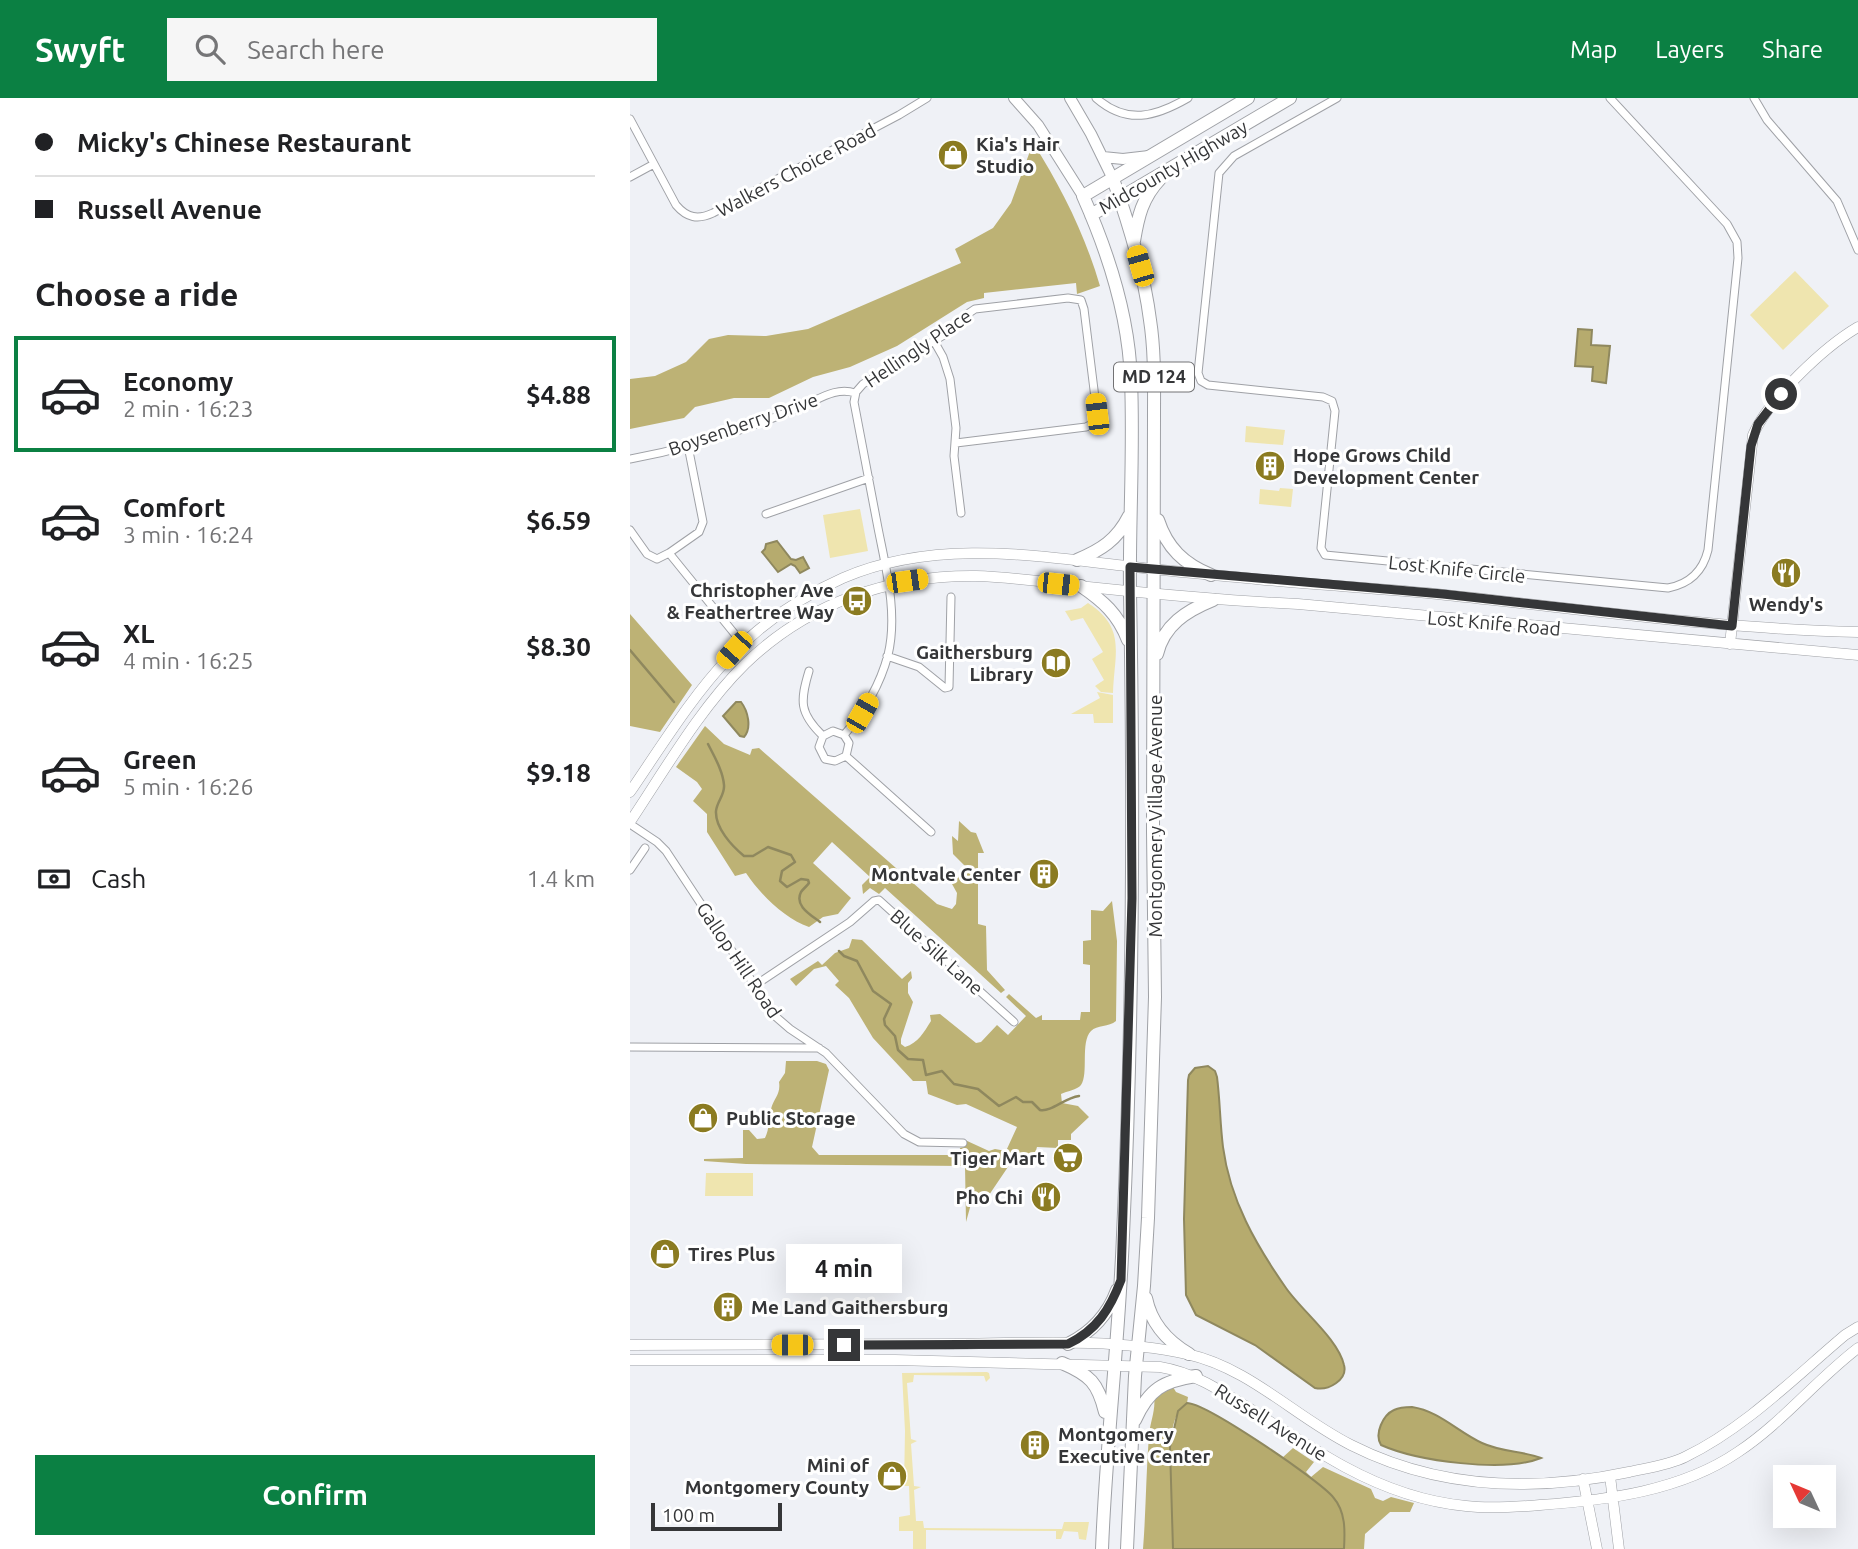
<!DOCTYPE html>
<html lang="en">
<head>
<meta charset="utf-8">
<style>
  body { margin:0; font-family:Ubuntu,sans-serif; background:#f6f6f6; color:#202124; height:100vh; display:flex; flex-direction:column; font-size:26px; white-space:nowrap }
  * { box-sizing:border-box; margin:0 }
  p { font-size:23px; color:#757577 }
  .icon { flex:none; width:38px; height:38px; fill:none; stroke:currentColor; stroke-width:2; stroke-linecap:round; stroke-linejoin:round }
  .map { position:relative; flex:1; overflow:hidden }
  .sheet { display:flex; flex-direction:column; background:#fff; width:630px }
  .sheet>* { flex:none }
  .top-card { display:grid; align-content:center; height:154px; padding:0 35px; background:#fff }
  .needle { width:46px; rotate:314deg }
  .buttons { position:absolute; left:1143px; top:1367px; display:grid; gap:14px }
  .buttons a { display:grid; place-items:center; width:63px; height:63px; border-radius:0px; background:#fff; box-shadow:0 7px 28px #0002; font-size:35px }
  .scale { position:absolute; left:21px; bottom:18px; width:131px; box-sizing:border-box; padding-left:7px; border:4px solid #353638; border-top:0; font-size:19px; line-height:24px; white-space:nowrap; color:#353638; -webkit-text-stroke:5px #fff; paint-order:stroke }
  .end { position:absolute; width:32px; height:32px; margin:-16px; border:9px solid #353638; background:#fff; box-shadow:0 0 0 4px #fff }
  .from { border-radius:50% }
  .bubble { position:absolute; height:49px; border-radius:0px; background:#fff; box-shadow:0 7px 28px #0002; font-size:23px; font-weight:700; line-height:49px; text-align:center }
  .car { position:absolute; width:21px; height:42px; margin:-21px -10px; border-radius:9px; box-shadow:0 0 5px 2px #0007; background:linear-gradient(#f5c518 24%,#345 0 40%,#f5c518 0 76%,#345 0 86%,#f5c518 0) }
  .top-card b { display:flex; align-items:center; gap:24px; height:66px; font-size:26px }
  .top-card b+b { border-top:2px solid #e0e0e0 }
  .top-card i { width:18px; height:18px; background:#202124 }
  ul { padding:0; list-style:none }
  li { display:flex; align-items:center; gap:21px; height:116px; margin:0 14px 10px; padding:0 21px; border:4px solid transparent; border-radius:0px }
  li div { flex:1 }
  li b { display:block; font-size:26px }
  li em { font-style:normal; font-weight:700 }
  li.selected { border-color:#0b8043 }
  li>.icon { width:63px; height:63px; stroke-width:1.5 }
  h2 { padding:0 35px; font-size:32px; line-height:84px }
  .pay { display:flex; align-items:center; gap:18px; height:77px; padding:0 35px; font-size:26px }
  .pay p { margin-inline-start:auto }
  .action { display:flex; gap:14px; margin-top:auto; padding:14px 35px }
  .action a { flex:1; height:80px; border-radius:0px; background:#0b8043; color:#fff; font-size:28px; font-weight:700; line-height:80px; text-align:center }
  header { display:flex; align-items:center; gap:42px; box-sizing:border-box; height:98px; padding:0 35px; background:#0b8043; color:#fff }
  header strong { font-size:33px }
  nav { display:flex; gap:38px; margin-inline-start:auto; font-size:24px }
  .search { width:490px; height:63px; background:#f6f6f6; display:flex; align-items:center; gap:18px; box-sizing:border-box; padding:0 24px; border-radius:0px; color:#757577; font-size:26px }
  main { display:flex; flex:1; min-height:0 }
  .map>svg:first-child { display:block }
</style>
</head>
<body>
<header>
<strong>Swyft</strong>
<div class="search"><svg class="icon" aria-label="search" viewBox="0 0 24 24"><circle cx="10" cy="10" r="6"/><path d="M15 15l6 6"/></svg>Search here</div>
<nav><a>Map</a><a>Layers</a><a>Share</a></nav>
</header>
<main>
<section class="sheet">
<div class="top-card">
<b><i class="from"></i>Micky's Chinese Restaurant</b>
<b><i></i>Russell Avenue</b>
</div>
<h2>Choose a ride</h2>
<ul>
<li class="selected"><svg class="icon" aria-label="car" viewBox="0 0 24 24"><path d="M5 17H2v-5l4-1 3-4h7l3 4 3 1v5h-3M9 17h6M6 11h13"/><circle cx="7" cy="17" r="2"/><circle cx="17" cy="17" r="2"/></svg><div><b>Economy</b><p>2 min · 16:23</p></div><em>$4.88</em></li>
<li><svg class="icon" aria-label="car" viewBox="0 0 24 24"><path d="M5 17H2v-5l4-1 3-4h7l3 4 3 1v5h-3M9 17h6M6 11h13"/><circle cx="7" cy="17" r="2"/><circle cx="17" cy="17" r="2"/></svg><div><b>Comfort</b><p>3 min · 16:24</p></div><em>$6.59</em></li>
<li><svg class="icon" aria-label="car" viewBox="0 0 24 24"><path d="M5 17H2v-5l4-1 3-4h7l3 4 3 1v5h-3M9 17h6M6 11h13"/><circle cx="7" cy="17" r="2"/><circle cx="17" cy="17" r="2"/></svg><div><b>XL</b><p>4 min · 16:25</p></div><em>$8.30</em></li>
<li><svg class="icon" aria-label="car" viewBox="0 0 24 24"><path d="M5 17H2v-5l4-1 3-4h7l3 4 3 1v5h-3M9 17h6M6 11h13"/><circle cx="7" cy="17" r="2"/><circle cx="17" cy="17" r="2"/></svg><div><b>Green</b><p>5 min · 16:26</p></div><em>$9.18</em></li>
</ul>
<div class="pay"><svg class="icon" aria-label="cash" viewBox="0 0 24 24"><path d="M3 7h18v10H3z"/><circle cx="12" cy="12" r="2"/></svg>Cash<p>1.4 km</p></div>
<div class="action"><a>Confirm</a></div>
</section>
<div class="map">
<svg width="1228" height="1451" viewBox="0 0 1228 1451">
  <rect width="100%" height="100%" fill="#eff1f6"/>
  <path fill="#efe5af" d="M 1165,173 L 1199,208 L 1153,252 L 1120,217 Z
    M 616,328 L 655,332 L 653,347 L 615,344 Z
    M 650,390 L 663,391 L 661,409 L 629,406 L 630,391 L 649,393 Z
    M 230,411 L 238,453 L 200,460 L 193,417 Z
    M 458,505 C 497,530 484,557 483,595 L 471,594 L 465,588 L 474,582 L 462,561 L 473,554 L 453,520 L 441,523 L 435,513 L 451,510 Z
    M 467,594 L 483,597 L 483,625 L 464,625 L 463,616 L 441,616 L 470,600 Z
    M 76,1075 L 123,1075 L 123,1098 L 75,1098 Z
    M 357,1274 L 359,1275 L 360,1280 L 356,1284 L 354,1278 L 284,1277 L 283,1284 L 277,1285 L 281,1341 L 287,1343 L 281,1346 L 284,1388 L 291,1389 L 284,1392 L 286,1423 L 293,1423 L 294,1430 L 432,1431 L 434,1424 L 459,1424 L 456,1442 L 449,1441 L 448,1434 L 434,1433 L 431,1441 L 426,1441 L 426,1433 L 296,1432 L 296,1451 L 283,1451 L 283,1433 L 269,1433 L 269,1419 L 280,1417 L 279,1388 L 274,1388 L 275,1333 L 272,1275 Z"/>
  <path fill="#bdb275" d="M 403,45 C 432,90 455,137 470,188 L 447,196 L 446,185 L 354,195 L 354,200 L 337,204 L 267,248 L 220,269 L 183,279 L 139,300 L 104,300 L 65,309 L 54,320 L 0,331 L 0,281 L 25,278 L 56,264 L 79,241 L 98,237 L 136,238 L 178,231 L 331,165 L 325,151 L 363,130 L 381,105 Z
    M 0,516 L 62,587 L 30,634 L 0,628 Z
    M 75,628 L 94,646 L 120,657 L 122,651 L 129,650 L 307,806 L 322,811 L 326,806 L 327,795 L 322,786 L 337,770 L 323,756 L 322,738 L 328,743 L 329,723 L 341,734 L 346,735 L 354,755 L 348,755 L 348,826 L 356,828 L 357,872 L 375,892 L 371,895 L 255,790 L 249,796 L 240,790 L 233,796 L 232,787 L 240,779 L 202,744 L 183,765 L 221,800 L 208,816 L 193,819 L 179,829 C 155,821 130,796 116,775 L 105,778 L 77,734 L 77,716 L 63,703 L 72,691 L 67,684 L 46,669 Z
    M 482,803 L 487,843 L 486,923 C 479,929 467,927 461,933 C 450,944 459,976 451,987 C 447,992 437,993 431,996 L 432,1005 L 448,1008 L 459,1019 L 441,1036 L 441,1042 L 428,1042 L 428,1050 L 407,1049 L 404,1059 L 392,1061 L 388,1065 L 382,1063 L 357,1100 L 341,1106 L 336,1124 L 335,1068 L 116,1066 L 74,1063 L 74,1061 L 113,1060 L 113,1032 L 119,1032 L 127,1041 L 135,1040 C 140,1030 138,1021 141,1011 C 144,1000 151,996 149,984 L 155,975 L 156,963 L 187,963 L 196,966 L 199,972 L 182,1049 L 189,1057 L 329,1057 L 330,1050 L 334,1049 L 335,1042 L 359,1053 L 365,1051 L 376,1053 L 387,1029 L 336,1006 L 327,1007 L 298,996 L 296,983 L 283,983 L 243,940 L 219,900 L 205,887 L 209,883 L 196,868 L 184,871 L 166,888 L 160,881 L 188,863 L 192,867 L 205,855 L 219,850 L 222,841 L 232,842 L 272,881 L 281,873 L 282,880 L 278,885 L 278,895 L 283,904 L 271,941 L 271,946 L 275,949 C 288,945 294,934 301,923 L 300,917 L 310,916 L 346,945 L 351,944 L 367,927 L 378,937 L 396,918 L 376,899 L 379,896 L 406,920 L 412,917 L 412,922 L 450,922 L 451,914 L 460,914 L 460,867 L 453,866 L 453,843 L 461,842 L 461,812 L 473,813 Z
    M 543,1289 L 546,1294 L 558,1299 L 557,1305 C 533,1321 542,1375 542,1401 C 543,1417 542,1434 543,1451 L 513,1451 C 516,1413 516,1375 519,1337 C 520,1325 526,1311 524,1300 L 529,1295 Z
    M 663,1350 L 684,1364 L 676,1374 L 681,1379 L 693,1369 L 741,1391 L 745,1400 L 753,1403 L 761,1399 L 784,1405 L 780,1414 L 760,1414 L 735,1436 L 734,1451 L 714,1451 C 718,1397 692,1389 652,1360 Z"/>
  <path fill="#b6ab6e" stroke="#8f885e" stroke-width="2" d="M 948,231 L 962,232 L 961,247 L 980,248 L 976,285 L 962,283 L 963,269 L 945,268 Z
    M 147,443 L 161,461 L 166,462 L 173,459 L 179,470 L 170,475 L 165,468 L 161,466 L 148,474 L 132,454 L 135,451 L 136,446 Z
    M 106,604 L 111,604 C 118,613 122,630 114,639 L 110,638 L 93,618 Z
    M 578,968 L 585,973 L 587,979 C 590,1002 590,1025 593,1049 C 600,1102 626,1147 656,1190 C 672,1213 708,1241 714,1267 C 718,1282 698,1293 685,1290 L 625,1247 L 566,1217 L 556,1197 L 554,1121 L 558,982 L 559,977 L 565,970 Z
    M 557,1305 C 576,1305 689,1382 703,1399 C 716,1414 715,1433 714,1451 L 543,1451 L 540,1349 L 548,1313 Z
    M 782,1309 C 809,1313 828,1334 852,1345 C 871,1354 893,1353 911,1360 C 874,1375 787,1363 751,1347 C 744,1336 753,1317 764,1312 C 770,1309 776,1309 782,1309 Z"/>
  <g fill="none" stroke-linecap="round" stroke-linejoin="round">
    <path stroke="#8f885e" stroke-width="2.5" d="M 0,552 L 44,604
      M 78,646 C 84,658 93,673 94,687 C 95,697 87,703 86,713 C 85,730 102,748 114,758 L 123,758 L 138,749 L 161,757 L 165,764 L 152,773 L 150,783 L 157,789 L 171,781 L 178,782 L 179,785 C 177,788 173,791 171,794 C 164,808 181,817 190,824
      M 209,853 L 214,858 L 227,863 L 243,893 L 261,906 L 254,921 L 255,927 L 265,938 L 268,952 L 278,961 L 293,962 L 296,977 L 312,973 L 324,986 L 348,991 L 369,1008 L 386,999 L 393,1004 L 402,1004 L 410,1012 C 422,1014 434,1000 449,998"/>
    <g stroke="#9fa1a6" stroke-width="9">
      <path id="minor" d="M 466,0 C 497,27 525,19 558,0
        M 707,0 L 604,58 L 589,75 L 568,275 L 571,283 L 578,287 L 693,299 L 702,303 L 705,313 L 691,450 L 695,457 L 1038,490 C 1059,486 1073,473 1078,452 L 1108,160 L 1107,144 L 1097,126 L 980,0
        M 1124,0 L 1137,22 L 1207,103 L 1228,152
        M 0,21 L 46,107 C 57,120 68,122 83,115 L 269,17 L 297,0
        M 0,79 L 24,66
        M 304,243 L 313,259 L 320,281 L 326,330 L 324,358 L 331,415
        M 0,361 C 60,350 119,331 175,307 C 191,300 207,289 225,295
        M 136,416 L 239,380
        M 0,432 L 17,456 L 27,461 L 39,455 L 112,545
        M 39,455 L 69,434 L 73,424 L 58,348
        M 257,558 L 289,569 L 315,590 L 319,589 L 321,499
        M 179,573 C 170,603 169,615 193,638
        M 214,637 C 234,614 250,587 258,557 C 268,516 256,471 248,430 C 240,388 232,346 224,304 L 226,294 L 233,286 L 314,237 L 336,217 L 345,211 L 438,200 L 451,202 L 454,211 L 467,316 L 464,325 L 456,329 L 326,345
        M 193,638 L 203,633 L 214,637 L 219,645 L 216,658
        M 193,638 L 189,649 L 195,661 L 205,663 L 216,658
        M 216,658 L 301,734
        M 0,726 L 27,744 L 36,753 L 145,918 L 160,931 L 196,955 L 274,1036 L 289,1044 L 333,1045
        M 0,772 L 15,750
        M 124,888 L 220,824 L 244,803 L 249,802 L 384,924
        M 0,949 L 189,950"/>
    </g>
    <g stroke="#9fa1a6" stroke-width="11">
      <path id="tertiary" d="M 1100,546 L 1123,337 C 1139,301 1194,249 1228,229
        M 0,694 C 64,600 103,529 213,480 C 303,441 402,457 496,468 C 536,473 576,476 616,480 C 682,487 749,490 816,497 C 953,511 1090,531 1228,534
        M 0,724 C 34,673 71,609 115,566 C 178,505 259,477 346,478 C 386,479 428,486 468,490 C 535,497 601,503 668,506 L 1228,557
        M 0,1247 C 108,1247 216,1247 324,1246 C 401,1245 482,1240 557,1256 C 620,1270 665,1319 721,1347 C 808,1391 905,1394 999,1374 C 1017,1370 1039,1367 1055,1359 C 1115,1330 1165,1279 1215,1237 L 1228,1229
        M 0,1262 L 265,1262 L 530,1269 C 566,1275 594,1295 625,1314 C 655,1333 684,1352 715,1369 C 752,1389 794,1404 836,1408 C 860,1411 886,1409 910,1407 C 977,1402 1051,1393 1108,1354 C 1152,1325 1186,1282 1228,1250
        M 980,1378 L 989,1451
        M 953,1381 L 967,1451"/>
    </g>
    <g stroke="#9fa1a6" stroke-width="12">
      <path id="secondary" d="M 384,0 L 408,27 L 453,98
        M 440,0 L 461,36 L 483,81
        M 473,59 L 493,61 L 519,58"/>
    </g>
    <g stroke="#9fa1a6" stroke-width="14">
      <path id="primary" d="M 483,81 C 499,126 514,174 520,222 C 525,254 524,287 524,319 L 523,733 L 525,899 L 518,1120 L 514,1188 L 505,1278 L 497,1451
        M 461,117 L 660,0
        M 504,143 C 508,119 512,100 530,81
        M 528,422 C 537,450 554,466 581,477
        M 447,462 C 471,452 487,442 499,418
        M 451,488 C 473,503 488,516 498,542
        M 527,556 C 534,527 556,513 583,502
        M 516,1200 C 521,1225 537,1243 559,1256
        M 438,1246 C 462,1234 478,1217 487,1192
        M 432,1265 C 460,1277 468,1285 475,1314
        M 505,1322 C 519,1291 533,1283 566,1278
        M 472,1451 C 476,1346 489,1242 493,1137 C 503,923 504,708 500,494 C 499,423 504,353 501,282 C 499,220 478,154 453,98 L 618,0"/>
    </g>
    <use href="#minor" stroke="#fff" stroke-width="7"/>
    <use href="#tertiary" stroke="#fff" stroke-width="10"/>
    <use href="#secondary" stroke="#fff" stroke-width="10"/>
    <use href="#primary" stroke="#fff" stroke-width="12"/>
  </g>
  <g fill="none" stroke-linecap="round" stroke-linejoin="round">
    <path stroke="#353638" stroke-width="9" d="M 214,1247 L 438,1246 C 467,1232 480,1211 491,1182 L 502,800 L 500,469 L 813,496 L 1102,528 L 1121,348 L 1128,326 L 1151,296"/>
  </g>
  <defs>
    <g id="shop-disc" transform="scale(1.575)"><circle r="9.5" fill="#8b7b21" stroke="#fff"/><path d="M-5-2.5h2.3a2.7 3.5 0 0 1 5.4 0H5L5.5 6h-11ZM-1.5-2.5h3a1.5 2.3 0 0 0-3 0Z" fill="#fff"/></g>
    <g id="building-disc" transform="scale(1.575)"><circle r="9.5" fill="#8b7b21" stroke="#fff"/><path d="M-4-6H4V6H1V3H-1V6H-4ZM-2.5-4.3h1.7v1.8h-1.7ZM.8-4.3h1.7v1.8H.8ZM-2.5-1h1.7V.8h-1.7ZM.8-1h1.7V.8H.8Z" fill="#fff"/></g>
    <g id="restaurant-disc" transform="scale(1.575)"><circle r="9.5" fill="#8b7b21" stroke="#fff"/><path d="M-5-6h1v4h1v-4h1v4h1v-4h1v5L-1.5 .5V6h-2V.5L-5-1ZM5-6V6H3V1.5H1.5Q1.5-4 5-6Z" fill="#fff"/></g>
    <g id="bus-disc" transform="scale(1.575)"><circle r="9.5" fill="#8b7b21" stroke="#fff"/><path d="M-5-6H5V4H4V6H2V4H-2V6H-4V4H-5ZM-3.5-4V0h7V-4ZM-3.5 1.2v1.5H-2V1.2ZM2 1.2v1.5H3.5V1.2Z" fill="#fff"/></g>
    <g id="library-disc" transform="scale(1.575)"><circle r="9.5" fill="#8b7b21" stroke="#fff"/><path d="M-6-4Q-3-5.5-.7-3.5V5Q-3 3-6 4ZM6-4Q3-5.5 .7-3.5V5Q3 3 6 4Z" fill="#fff"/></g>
    <g id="supermarket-disc" transform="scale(1.575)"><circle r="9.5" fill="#8b7b21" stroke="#fff"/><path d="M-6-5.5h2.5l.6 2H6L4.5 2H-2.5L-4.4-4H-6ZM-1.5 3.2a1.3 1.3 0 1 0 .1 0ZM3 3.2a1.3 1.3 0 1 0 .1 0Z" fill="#fff"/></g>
  </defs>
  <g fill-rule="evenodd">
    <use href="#shop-disc" x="323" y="57"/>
    <use href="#building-disc" x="640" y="368"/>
    <use href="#restaurant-disc" x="1156" y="475"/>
    <use href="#bus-disc" x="227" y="503"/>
    <use href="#library-disc" x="426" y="565"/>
    <use href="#building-disc" x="414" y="776"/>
    <use href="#shop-disc" x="73" y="1020"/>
    <use href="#supermarket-disc" x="438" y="1060"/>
    <use href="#restaurant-disc" x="416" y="1099"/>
    <use href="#shop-disc" x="35" y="1156"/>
    <use href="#building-disc" x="98" y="1209"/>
    <use href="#building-disc" x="405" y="1347"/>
    <use href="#shop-disc" x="262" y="1378"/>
  </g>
  <g text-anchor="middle" stroke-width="6" stroke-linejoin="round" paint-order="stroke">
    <rect fill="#fff" stroke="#727274" stroke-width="2" x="484" y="264.5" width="80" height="29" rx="5"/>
    <g font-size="18" font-weight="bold" fill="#353638">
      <text x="524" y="285">MD 124</text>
    </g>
    <g font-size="19" font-weight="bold" fill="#353638" stroke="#fff" text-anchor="start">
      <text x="346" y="53">Kia's Hair<tspan x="346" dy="22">Studio</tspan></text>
      <text x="663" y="364">Hope Grows Child<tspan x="663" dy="22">Development Center</tspan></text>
      <text x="204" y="499" text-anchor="end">Christopher Ave<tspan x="204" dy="22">&amp; Feathertree Way</tspan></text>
      <text x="1156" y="513" text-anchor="middle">Wendy's</text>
      <text x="403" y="561" text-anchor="end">Gaithersburg<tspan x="403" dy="22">Library</tspan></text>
      <text x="391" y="783" text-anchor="end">Montvale Center</text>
      <text x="96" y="1027">Public Storage</text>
      <text x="415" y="1067" text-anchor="end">Tiger Mart</text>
      <text x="393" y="1106" text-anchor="end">Pho Chi</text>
      <text x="58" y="1163">Tires Plus</text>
      <text x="121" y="1216">Me Land Gaithersburg</text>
      <text x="428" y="1343">Montgomery<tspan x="428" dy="22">Executive Center</tspan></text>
      <text x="239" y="1374" text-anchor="end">Mini of<tspan x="239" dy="22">Montgomery County</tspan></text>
    </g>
    <g font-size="19" fill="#353638" stroke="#fff">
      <text transform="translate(543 69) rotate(-30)" y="7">Midcounty Highway</text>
      <text transform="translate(166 72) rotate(-28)" y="7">Walkers Choice Road</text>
      <text transform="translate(288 250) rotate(-34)" y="7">Hellingly Place</text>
      <text transform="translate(113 326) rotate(-19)" y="7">Boysenberry Drive</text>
      <text transform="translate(827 471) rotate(6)" y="7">Lost Knife Circle</text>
      <text transform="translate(864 525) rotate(5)" y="7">Lost Knife Road</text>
      <text transform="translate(525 718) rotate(-90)" y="7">Montgomery Village Avenue</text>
      <text transform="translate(307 854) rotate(42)" y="7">Blue Silk Lane</text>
      <text transform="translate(109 862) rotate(56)" y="7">Gallop Hill Road</text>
      <text transform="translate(641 1324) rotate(32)" y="7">Russell Avenue</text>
    </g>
  </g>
</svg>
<div class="buttons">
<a><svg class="needle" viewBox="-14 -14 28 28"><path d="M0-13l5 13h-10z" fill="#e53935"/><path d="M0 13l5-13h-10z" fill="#757577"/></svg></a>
</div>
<div class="scale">100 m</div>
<i class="end from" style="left:1151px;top:296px"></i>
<i class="end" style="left:214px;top:1247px"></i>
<div class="bubble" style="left:156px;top:1146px;width:116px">4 min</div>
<i class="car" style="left:510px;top:168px;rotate:344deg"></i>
<i class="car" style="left:467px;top:316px;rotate:353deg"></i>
<i class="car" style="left:277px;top:483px;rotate:82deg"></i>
<i class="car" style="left:428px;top:486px;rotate:96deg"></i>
<i class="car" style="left:104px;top:552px;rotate:222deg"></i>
<i class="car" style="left:232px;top:615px;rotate:30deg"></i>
<i class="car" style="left:162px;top:1247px;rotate:270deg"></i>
</div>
</main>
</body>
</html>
